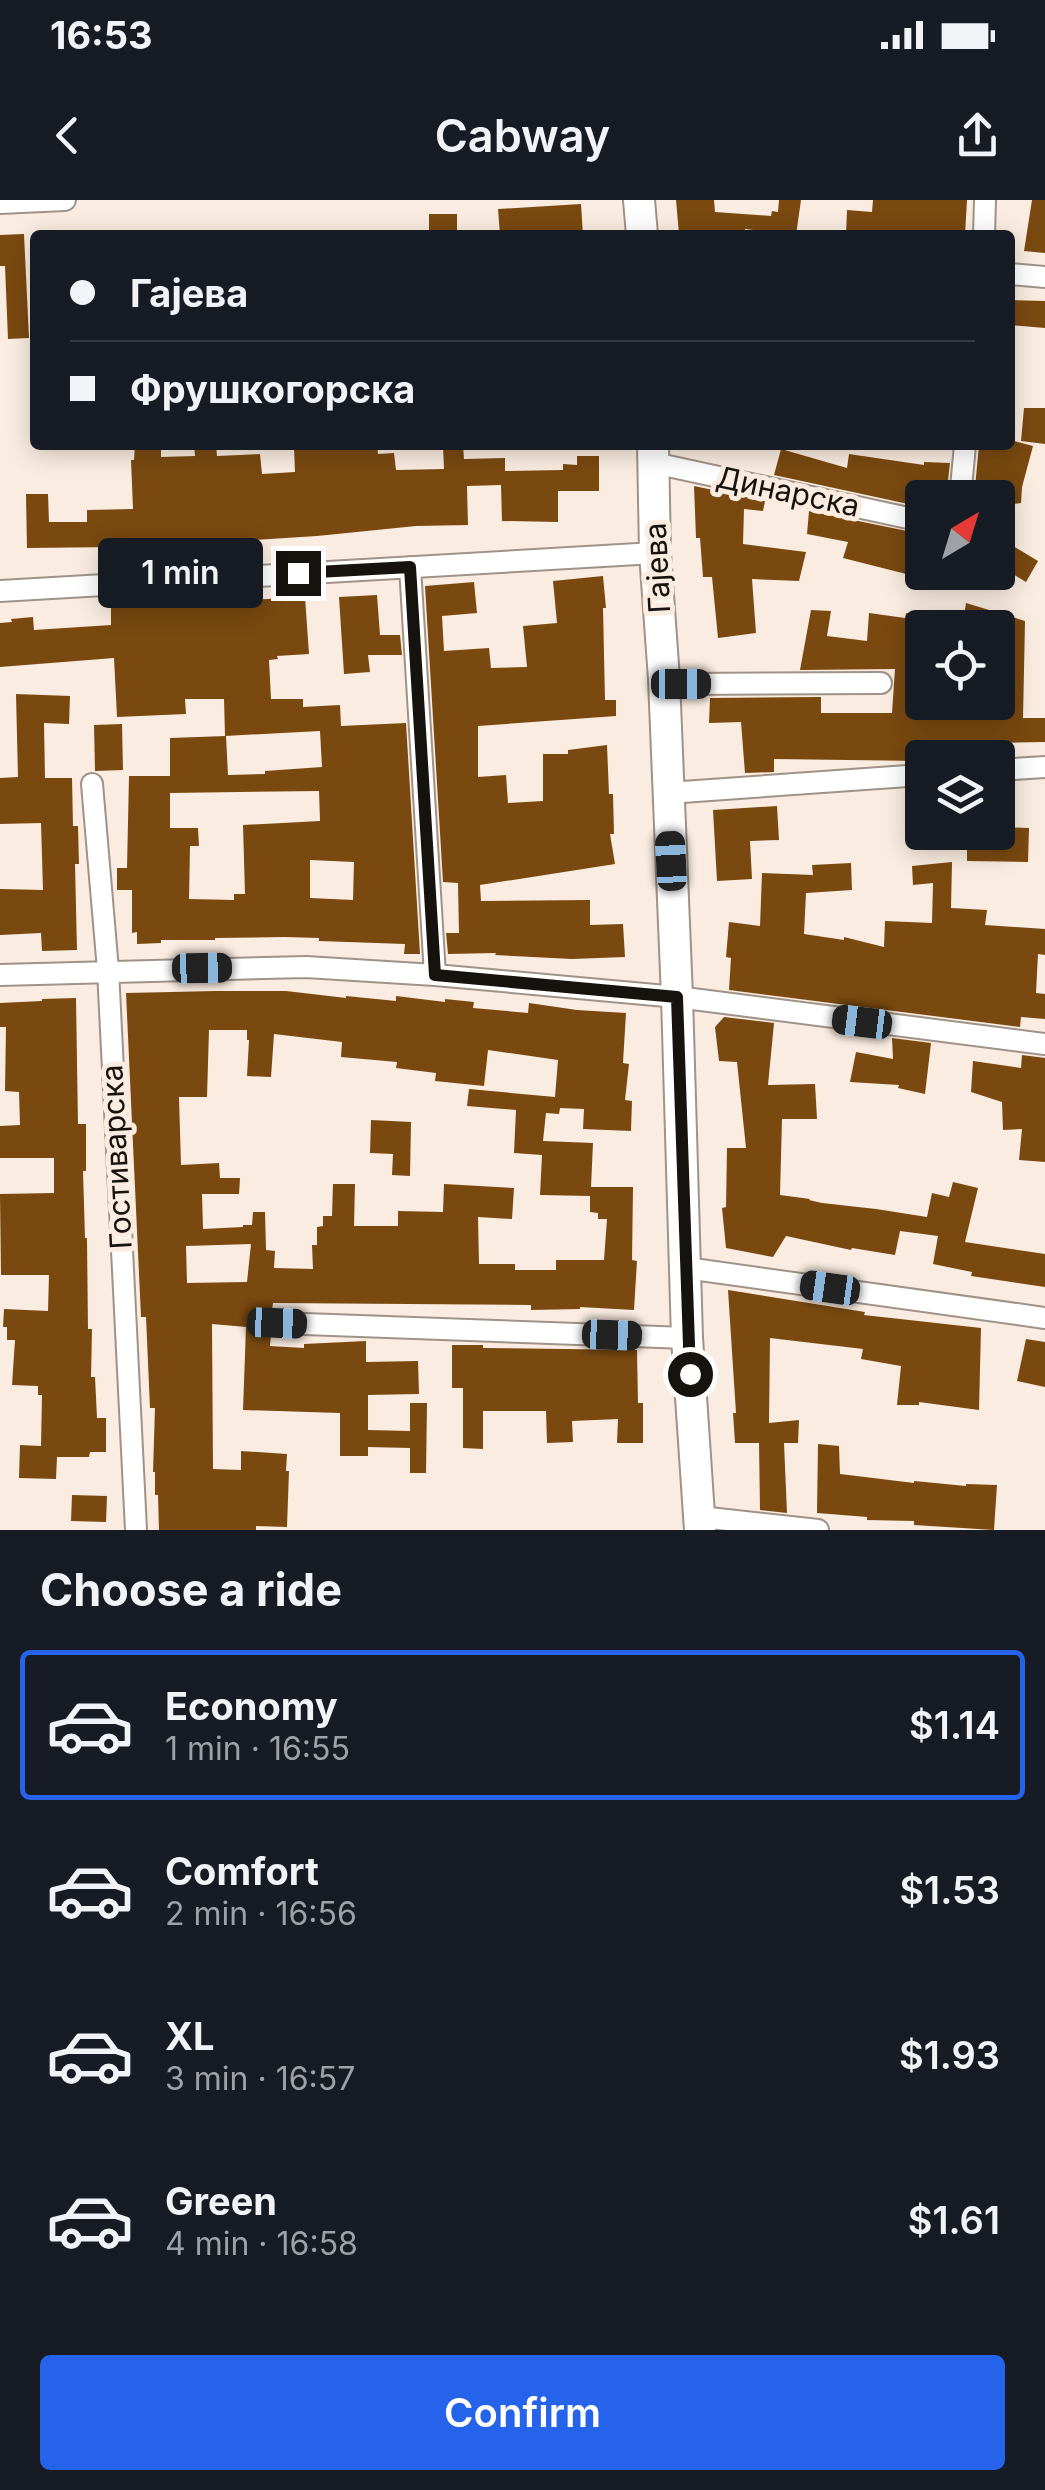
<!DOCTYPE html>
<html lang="en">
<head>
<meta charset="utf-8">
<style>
  body { margin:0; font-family:Inter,sans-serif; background:#242831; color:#f1f3f6; height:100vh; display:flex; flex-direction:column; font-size:38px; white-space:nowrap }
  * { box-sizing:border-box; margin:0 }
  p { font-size:32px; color:#9ea1a6 }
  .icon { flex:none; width:55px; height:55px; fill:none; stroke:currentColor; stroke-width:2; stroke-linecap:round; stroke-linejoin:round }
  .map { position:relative; height:1330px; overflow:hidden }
  .sheet { display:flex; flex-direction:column; background:#171b24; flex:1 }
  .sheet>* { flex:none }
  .hud { position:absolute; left:30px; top:30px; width:985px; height:220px; border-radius:10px; box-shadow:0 5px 25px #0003; display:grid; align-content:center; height:220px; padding:0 40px; background:#171b24 }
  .needle { width:65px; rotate:38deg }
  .controls { position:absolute; left:905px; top:280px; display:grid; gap:20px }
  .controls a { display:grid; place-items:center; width:110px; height:110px; border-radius:10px; background:#171b24; box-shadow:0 5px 25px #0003; font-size:50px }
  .end { position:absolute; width:45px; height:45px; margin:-22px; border:12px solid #16120e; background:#fff; box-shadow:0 0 0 5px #fff }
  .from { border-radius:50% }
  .bubble { position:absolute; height:70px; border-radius:10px; background:#171b24; box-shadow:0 5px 25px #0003; font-size:32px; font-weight:600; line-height:70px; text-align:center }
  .car { position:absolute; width:30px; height:60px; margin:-30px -15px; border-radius:12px; box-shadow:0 0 8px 2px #0007; background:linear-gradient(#222 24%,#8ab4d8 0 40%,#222 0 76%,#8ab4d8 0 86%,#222 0) }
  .hud b { display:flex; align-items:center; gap:35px; height:95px; font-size:38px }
  .hud b+b { border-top:2px solid #363941 }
  .hud i { width:25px; height:25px; background:#f1f3f6 }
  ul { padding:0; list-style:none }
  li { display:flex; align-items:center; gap:30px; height:150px; margin:0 20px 15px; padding:0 20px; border:5px solid transparent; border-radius:10px }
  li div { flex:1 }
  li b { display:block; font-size:38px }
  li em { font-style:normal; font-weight:600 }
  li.current { border-color:#2563eb }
  li>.icon { width:90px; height:90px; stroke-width:1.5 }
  h2 { padding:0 40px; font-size:45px; line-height:120px }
  .cta { display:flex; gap:20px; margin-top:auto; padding:20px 40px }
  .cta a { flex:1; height:115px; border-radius:10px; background:#2563eb; color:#fff; font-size:40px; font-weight:600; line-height:115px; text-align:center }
  .status { display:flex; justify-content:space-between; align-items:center; height:70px; padding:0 50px; background:#171b24; direction:ltr }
  .status svg { height:28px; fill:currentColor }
  header { display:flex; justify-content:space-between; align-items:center; height:130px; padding:0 40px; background:#171b24; font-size:45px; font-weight:600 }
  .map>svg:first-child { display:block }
</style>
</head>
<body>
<div class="status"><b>16:53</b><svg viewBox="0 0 49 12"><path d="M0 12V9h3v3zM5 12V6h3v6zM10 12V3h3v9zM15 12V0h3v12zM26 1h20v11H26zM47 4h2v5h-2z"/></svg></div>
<header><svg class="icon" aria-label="back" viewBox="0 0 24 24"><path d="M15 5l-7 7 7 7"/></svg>Cabway<svg class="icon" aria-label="share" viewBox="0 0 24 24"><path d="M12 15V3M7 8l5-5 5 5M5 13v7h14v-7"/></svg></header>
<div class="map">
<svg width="1045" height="1330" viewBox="0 0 1045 1330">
  <rect width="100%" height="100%" fill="#faece0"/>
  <path fill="#7a4910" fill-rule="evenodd" d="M 676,0 L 714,0 L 715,12 L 771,16 L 772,11 L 778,12 L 779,0 L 801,0 L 796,35 L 745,29 L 745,34 L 679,34 Z
    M 873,0 L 967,0 L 965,35 L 846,35 L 847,10 L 872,12 Z
    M 1032,0 L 1045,0 L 1045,53 L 1024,51 Z
    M 581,4 L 583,35 L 500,35 L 498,9 Z
    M 429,14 L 457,14 L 457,35 L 429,35 Z
    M 24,34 L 29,138 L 8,139 L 5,66 L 0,66 L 0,35 Z
    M 1010,100 L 1045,101 L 1045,128 L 1010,125 Z
    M 1024,208 L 1045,208 L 1045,244 L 1021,241 Z
    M 1010,240 L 1033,246 L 1022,287 L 1021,303 L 1013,304 L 1000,338 L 1038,361 L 1026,382 L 998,365 L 998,298 L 974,298 L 979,245 L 1010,245 Z
    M 135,245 L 161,245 L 161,257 L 195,256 L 194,245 L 216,245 L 217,256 L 260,254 L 262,274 L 295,272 L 294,247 L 377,245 L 378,254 L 394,253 L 396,270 L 444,269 L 443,246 L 463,245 L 464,259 L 505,258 L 505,271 L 563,270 L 563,264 L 577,265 L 577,256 L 599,256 L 599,291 L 558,291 L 558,322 L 502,321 L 501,285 L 467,286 L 468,325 L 416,326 L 317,336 L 236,341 L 235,339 L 181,340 L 181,343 L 117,347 L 27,348 L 26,294 L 48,294 L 49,322 L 87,322 L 87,310 L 133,309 L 131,260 L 134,260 Z
    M 781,249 L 847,268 L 849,254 L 924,265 L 924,262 L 950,263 L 946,298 L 922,298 L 922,307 L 774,275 Z
    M 694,286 L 765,301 L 763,311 L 744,309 L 743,344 L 806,352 L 799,381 L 752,379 L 756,433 L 718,438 L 712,377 L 703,377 L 700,338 L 696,338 Z
    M 809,311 L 922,334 L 914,376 L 843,358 L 848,342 L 807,334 Z
    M 603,376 L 606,408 L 603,408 L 605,500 L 616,500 L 616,516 L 478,526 L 478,577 L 506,575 L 508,603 L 543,601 L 543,554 L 568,554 L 568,550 L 607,545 L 609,594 L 613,594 L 614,634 L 610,634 L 615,664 L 480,685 L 481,701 L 590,700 L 590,725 L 623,724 L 625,757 L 572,759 L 495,755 L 496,753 L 448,754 L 446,733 L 459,733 L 458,683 L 443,682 L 425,386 L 474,382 L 477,413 L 442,416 L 444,451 L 489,448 L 491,468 L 527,467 L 523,426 L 557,423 L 553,381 Z
    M 377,395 L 380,435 L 400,435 L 402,455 L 368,455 L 370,472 L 344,474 L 339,397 Z
    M 305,397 L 309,454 L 277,456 L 278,459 L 269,460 L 271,499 L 303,499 L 303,507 L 340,505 L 341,526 L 406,523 L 420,754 L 404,754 L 405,744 L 319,741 L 319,738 L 285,737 L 215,738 L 215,740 L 161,740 L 161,743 L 137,744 L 137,732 L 132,733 L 132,690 L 117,690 L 117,668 L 127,668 L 129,576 L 170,576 L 170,538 L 226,536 L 228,575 L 265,574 L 265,571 L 322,567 L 320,531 L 225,536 L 224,499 L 185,499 L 186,514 L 117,517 L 114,458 L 0,467 L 0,423 L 12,422 L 11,419 L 33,417 L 34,430 L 111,425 L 111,408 L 216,406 L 250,402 L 250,400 ZM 319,591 L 320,621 L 243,625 L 245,694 L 234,694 L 234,700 L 189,699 L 190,646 L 199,646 L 198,628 L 170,628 L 170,593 ZM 310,660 L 354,662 L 353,700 L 310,698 Z
    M 966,403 L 1025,421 L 1023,518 L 1045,518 L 1045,542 L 992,543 L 992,547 L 933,548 L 933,558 L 922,558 L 922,561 L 774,559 L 774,572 L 745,573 L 741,522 L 709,523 L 710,498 L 821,497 L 821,513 L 892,513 L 895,469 L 800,470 L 811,410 L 831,411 L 827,436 L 867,441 L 869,413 L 905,418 L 906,413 L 922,416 L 922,502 L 998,502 L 998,427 L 963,422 Z
    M 16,494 L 70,496 L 69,524 L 44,523 L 45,578 L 72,578 L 73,626 L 78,626 L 79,664 L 75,664 L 77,750 L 42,751 L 41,733 L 0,735 L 0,689 L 43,690 L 41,623 L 0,624 L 0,578 L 18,577 Z
    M 122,524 L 123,570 L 95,571 L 94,525 Z
    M 777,606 L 779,640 L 750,641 L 752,679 L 717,681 L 713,610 Z
    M 998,627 L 1029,628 L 1028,662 L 967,661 L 967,632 L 998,632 Z
    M 952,662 L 951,708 L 987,710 L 985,725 L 1045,729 L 1045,755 L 1038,754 L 1036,793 L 1045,794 L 1045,819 L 1021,817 L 1020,827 L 729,790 L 731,758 L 726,757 L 729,722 L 760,726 L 762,673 L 813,675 L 812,665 L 851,663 L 852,690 L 806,693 L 804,734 L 844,740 L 844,737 L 884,747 L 885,721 L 932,723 L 933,683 L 913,685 L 912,666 Z
    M 216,791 L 286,791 L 346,798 L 346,796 L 396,801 L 396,796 L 445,802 L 445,799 L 474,802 L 473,808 L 528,813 L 529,803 L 577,810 L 626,813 L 623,863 L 629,864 L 625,900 L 632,901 L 631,931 L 583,929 L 584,909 L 560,908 L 559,914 L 546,913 L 543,941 L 593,943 L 591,987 L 633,987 L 632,1060 L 637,1061 L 634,1110 L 580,1107 L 580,1109 L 531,1110 L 531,1105 L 273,1103 L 272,1110 L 266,1115 L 263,1122 L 264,1129 L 271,1135 L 270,1146 L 304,1148 L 304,1144 L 366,1141 L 366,1162 L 418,1161 L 419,1194 L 368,1195 L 368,1230 L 410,1231 L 410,1203 L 427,1203 L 426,1273 L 410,1273 L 410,1248 L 368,1247 L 368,1256 L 340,1256 L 340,1213 L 243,1210 L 246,1127 L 212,1124 L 213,1269 L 241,1270 L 241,1251 L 287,1254 L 286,1271 L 289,1271 L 287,1327 L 256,1326 L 256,1330 L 159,1330 L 158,1295 L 155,1295 L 155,1272 L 153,1272 L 155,1208 L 150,1208 L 146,1117 L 141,1117 L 126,793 ZM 209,830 L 247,830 L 247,840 L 249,840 L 247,876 L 271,877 L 274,834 L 342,842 L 341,857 L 397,862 L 396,868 L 436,873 L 435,881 L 484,886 L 488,850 L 558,860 L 555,897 L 469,889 L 467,906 L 516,910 L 514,953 L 542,955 L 540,995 L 590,996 L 590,1012 L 598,1013 L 598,1019 L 607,1019 L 604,1060 L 556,1060 L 556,1070 L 515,1070 L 515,1064 L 479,1064 L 478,1017 L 512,1019 L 514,988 L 444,984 L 443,1012 L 398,1011 L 398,1026 L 354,1026 L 355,984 L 333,984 L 332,1016 L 323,1016 L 323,1026 L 317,1027 L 317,1045 L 312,1045 L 313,1069 L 274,1068 L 275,1051 L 266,1050 L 265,1012 L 253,1012 L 252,1025 L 243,1025 L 243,1027 L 203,1029 L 202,994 L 239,994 L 240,978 L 220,978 L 219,963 L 181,965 L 179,897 L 207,897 ZM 251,1044 L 247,1082 L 187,1083 L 186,1046 Z
    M 76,798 L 78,924 L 86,924 L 86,971 L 83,971 L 85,1038 L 87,1038 L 88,1129 L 92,1129 L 91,1177 L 95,1177 L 97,1218 L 106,1218 L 106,1252 L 90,1252 L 89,1257 L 57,1257 L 56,1279 L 19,1278 L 20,1245 L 41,1246 L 42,1195 L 38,1195 L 38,1186 L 12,1185 L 15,1140 L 7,1140 L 7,1127 L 3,1127 L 4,1109 L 48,1111 L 49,1075 L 1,1075 L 0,994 L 54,993 L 54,958 L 0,958 L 0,926 L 20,925 L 19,892 L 5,891 L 6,827 L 0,827 L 0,803 L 42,801 L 42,799 Z
    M 724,817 L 774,823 L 768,885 L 815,884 L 817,919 L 782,919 L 780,995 L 810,999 L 809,1000 L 822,1003 L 876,1009 L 927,1017 L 932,993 L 949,997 L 953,982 L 978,988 L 965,1042 L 1045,1054 L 1045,1087 L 971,1076 L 972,1072 L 933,1064 L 938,1036 L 900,1031 L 895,1055 L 852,1048 L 851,1050 L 786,1036 L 773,1057 L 726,1048 L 722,1008 L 726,1007 L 727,948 L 746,948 L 737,862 L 719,861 L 715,827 Z
    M 892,838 L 931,843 L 925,894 L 898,888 L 899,885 L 850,882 L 856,852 L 893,859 Z
    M 1022,855 L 1045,858 L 1045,962 L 1019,960 L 1022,929 L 1003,930 L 1002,902 L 971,892 L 973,861 L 1021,868 Z
    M 371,920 L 411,922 L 410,976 L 392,975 L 393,954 L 370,953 Z
    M 728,1090 L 865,1112 L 864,1115 L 981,1128 L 979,1210 L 919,1202 L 919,1205 L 897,1205 L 901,1166 L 861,1159 L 863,1149 L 770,1138 L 769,1223 L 799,1220 L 798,1243 L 784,1243 L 787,1313 L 760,1310 L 759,1243 L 735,1243 L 733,1213 L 736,1213 Z
    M 1026,1139 L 1045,1142 L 1045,1187 L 1017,1181 Z
    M 452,1145 L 483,1145 L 483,1148 L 637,1150 L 638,1203 L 643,1203 L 643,1243 L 617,1243 L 618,1219 L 572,1221 L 573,1242 L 547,1243 L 546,1211 L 483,1211 L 483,1249 L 463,1248 L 463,1188 L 452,1188 Z
    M 818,1244 L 839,1246 L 840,1274 L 914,1283 L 914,1281 L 966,1286 L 966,1284 L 997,1285 L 994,1330 L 914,1325 L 914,1321 L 867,1320 L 867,1317 L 817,1313 Z
    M 72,1295 L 107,1296 L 106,1322 L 71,1321 Z"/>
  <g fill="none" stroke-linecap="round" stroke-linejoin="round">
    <g stroke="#9f9388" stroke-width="24">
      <path id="street" d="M 0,3 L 65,0
        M 984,35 L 985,0
        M 1010,74 L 1045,77
        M 654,263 L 922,321
        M 960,298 L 965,245
        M 410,367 L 435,775
        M 0,391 L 655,353
        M 664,479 L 681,484 L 881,483
        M 998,570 L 1045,567
        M 92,584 L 108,770 L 136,1330
        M 668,593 L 922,575
        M 0,775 L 306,767 L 435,775 L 677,797 L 1045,844
        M 686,1068 L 1045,1118
        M 277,1123 L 687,1138
        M 700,1317 L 818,1330"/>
    </g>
    <g stroke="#9f9388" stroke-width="34">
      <path id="secondary" d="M 639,0 L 642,35
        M 653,245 L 655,353 L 664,479 L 677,797 L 687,1138 L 700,1330"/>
    </g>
    <use href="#street" stroke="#fff" stroke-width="20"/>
    <use href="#secondary" stroke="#fff" stroke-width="30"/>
  </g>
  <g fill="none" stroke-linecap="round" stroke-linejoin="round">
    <path stroke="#16120e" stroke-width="12" d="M 298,373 L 410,367 L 435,775 L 677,797 L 690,1174"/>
  </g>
  <g text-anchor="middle" stroke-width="10" stroke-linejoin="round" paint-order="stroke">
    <g font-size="30" fill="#16120e" stroke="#faece0">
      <text transform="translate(788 292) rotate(12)" y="10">Динарска</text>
      <text transform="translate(658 368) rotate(-93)" y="10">Гајева</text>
      <text transform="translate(117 957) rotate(-93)" y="10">Гостиварска</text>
    </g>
  </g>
</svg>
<div class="controls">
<a><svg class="needle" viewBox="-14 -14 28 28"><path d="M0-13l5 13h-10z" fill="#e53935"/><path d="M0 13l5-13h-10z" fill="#9ea1a6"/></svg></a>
<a><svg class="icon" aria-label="locate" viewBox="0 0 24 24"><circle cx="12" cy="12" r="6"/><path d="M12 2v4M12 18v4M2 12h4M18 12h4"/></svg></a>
<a><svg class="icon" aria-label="layers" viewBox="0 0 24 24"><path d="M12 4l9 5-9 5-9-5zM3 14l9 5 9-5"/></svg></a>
</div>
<i class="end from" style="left:690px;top:1174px"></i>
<i class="end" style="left:298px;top:373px"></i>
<div class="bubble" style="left:98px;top:338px;width:165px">1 min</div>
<i class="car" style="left:681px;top:484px;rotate:90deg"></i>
<i class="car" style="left:671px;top:661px;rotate:357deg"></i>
<i class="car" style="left:202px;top:768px;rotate:89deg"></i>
<i class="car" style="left:862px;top:822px;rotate:277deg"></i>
<i class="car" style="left:830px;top:1088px;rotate:278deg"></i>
<i class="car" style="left:277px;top:1123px;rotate:92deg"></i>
<i class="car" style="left:612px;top:1135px;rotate:92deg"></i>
<div class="hud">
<b><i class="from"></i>Гајева</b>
<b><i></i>Фрушкогорска</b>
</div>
</div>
<section class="sheet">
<h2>Choose a ride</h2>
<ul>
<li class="current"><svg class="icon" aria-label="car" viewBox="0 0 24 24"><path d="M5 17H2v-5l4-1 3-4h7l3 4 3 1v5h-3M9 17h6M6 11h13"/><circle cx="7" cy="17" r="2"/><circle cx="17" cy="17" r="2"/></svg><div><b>Economy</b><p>1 min · 16:55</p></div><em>$1.14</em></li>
<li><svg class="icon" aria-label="car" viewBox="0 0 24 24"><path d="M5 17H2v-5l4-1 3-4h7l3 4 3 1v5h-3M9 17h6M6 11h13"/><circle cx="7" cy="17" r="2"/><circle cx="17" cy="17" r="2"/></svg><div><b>Comfort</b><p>2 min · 16:56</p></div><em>$1.53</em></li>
<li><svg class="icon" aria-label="car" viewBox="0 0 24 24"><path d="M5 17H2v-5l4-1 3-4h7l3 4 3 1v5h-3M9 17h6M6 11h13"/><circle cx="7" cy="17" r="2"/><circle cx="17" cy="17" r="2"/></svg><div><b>XL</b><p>3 min · 16:57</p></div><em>$1.93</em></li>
<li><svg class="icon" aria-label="car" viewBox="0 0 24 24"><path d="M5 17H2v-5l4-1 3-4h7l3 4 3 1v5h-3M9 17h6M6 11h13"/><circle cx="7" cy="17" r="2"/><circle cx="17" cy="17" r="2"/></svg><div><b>Green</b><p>4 min · 16:58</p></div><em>$1.61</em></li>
</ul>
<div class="cta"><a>Confirm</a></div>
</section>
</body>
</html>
